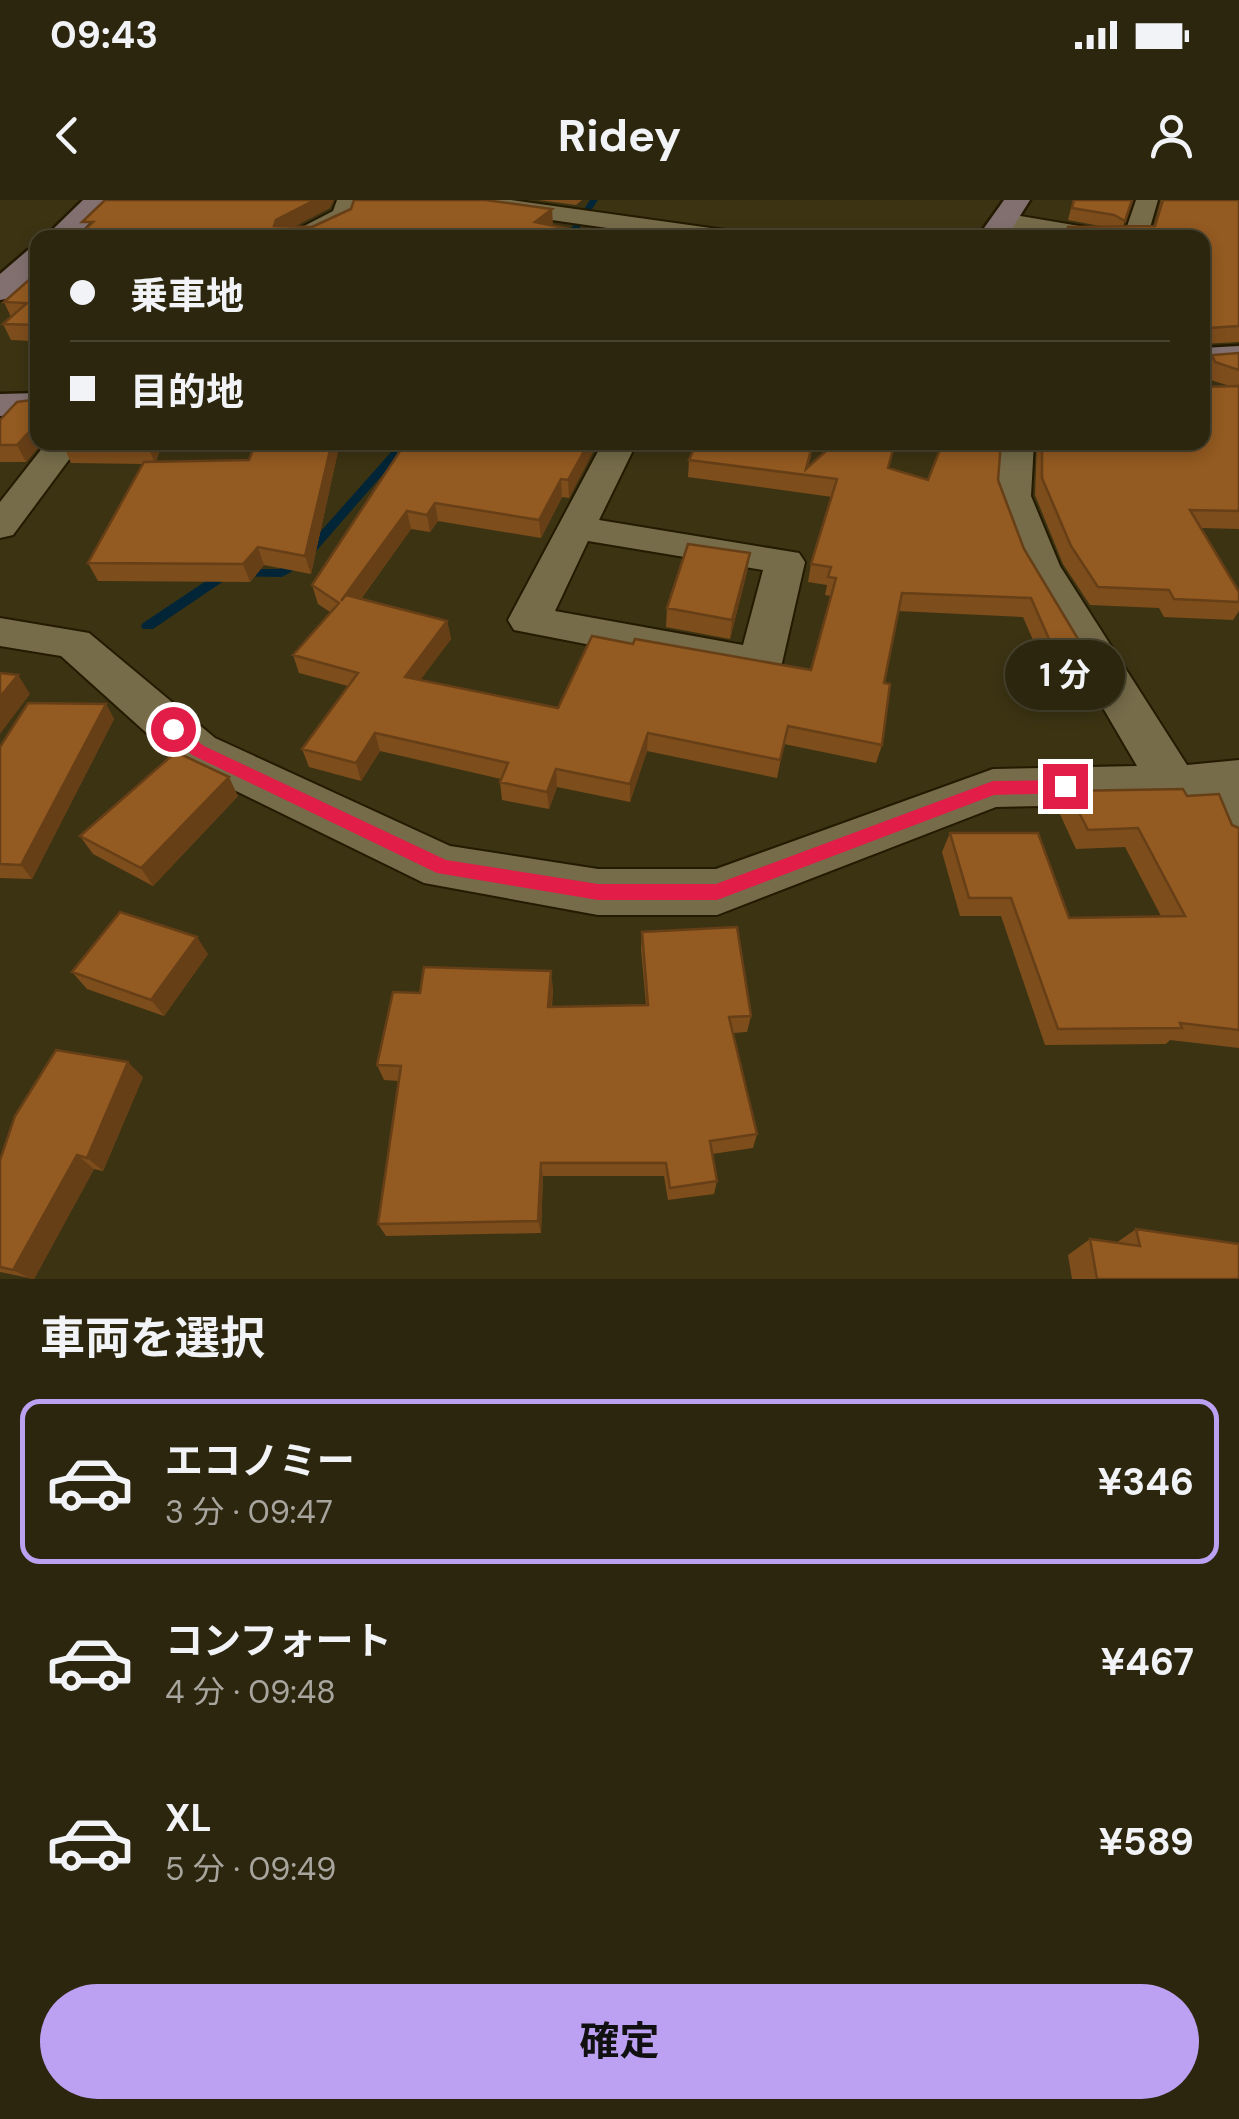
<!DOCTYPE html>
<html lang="ja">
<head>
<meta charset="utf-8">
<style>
  body { margin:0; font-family:"DM Sans","Noto Sans JP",sans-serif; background:#352e17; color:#f1f3f6; height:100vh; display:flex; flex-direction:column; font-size:38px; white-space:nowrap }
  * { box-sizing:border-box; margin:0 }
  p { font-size:32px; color:#a7a59e }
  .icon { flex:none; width:55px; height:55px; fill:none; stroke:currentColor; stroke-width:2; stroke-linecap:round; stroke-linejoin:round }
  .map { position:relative; height:1079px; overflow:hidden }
  .sheet { display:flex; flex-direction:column; background:#2d260e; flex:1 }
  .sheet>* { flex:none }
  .top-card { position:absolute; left:30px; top:30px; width:1180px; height:220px; border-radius:20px; box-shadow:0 5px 15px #0003,0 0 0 2px #48432e; display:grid; align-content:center; height:220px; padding:0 40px; background:#2d260e }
  .end { position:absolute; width:45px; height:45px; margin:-22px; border:12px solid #e11d48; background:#fff; box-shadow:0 0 0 5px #fff }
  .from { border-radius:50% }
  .bubble { position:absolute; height:70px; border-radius:35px; background:#2d260e; box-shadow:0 5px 15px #0003,0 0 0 2px #48432e; font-size:32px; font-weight:700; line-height:70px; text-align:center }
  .top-card b { display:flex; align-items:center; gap:35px; height:95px; font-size:38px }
  .top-card b+b { border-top:2px solid #48432e }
  .top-card i { width:25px; height:25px; background:#f1f3f6 }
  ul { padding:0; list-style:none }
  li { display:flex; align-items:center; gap:30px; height:165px; margin:0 20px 15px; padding:0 20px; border:5px solid transparent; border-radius:20px }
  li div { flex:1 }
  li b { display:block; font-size:38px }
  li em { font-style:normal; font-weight:700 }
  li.current { border-color:#bca0f2 }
  li>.icon { width:90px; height:90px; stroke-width:1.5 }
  h2 { padding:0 40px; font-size:45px; line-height:120px }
  .primary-button { display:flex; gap:20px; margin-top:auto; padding:20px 40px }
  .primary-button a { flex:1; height:115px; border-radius:60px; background:#bca0f2; color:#111; font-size:40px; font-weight:700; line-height:115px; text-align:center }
  .status { display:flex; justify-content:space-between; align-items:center; height:70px; padding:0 50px; background:#2d260e; direction:ltr }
  .status svg { height:28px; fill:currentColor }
  header { display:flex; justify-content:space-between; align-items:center; height:130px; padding:0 40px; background:#2d260e; font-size:45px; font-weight:700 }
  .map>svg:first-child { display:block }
</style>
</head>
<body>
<div class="status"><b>09:43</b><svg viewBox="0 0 49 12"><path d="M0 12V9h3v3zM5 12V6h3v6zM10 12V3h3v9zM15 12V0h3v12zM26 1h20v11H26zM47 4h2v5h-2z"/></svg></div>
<header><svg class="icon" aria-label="back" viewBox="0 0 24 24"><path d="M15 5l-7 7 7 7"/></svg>Ridey<svg class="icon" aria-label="person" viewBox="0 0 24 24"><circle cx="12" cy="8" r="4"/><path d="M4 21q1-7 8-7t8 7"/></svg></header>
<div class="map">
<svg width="1239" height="1079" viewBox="0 0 1239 1079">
  <rect width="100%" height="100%" fill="#3c3313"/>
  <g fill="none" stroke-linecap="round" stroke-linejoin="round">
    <path fill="#022637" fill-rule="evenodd" d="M 590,0 L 598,0 L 573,38 L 565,38 Z
      M 400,242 L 411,242 L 305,364 L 282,377 L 231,376 L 153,429 L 143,429 L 141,426 L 143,423 L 224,369 L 279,369 L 297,358 Z"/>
    <g stroke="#231a00" stroke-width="4">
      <path id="street" d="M 337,0 L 359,0 L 352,20 L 314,38 L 281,38 L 333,11 Z
        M 450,0 L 511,0 L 732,31 L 744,38 L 677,38 L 461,7 Z
        M 1136,0 L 1158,0 L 1147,38 L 1123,38 Z
        M 1003,13 L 1109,31 L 1121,38 L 1063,38 L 995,25 L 991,20 L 995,15 Z
        M 47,242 L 82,242 L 13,335 L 0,338 L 0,302 Z
        M 603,242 L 637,242 L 599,320 L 799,353 L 805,362 L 782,463 L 776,474 L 760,478 L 514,430 L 508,420 ZM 588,341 L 763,370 L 743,445 L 555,411 Z
        M 1000,242 L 1034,242 L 1031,296 L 1060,366 L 1187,565 L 1239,560 L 1239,648 L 1221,642 L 1205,603 L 996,607 L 717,715 L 598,715 L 424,683 L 181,564 L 61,456 L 0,446 L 0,418 L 89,433 L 215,538 L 450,646 L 598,669 L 716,669 L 993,569 L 1137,566 L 1020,366 L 995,296 Z"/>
    </g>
    <g stroke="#231a00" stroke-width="5">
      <path id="secondary" d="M 83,0 L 111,0 L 75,38 L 44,38 Z
        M 1004,0 L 1030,0 L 1006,38 L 977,38 Z
        M 38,47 L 38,73 L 11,98 L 0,100 L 0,74 L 28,50 Z
        M 1239,146 L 1239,166 L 1202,168 L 1202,148 Z
        M 38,193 L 38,215 L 0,216 L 0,194 Z"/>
    </g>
    <use href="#street" fill="#766c4a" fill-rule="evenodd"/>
    <use href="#secondary" fill="#827070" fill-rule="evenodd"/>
  </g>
  <path fill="#7e4d1c" d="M 538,0 L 582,0 L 576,5 Z
    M 1073,0 L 1132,0 L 1123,26 L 1154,26 L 1161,0 L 1239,0 L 1239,142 L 1202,144 L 1202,38 L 1065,38 L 1068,27 L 1106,27 L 1068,20 Z
    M 38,72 L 38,158 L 30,142 L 31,141 L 11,140 L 3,124 L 11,117 L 4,102 Z
    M 1239,153 L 1239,329 L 1201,328 L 1239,392 L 1239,411 L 1233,420 L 1164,417 L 1159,408 L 1090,405 L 1063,364 L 1035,295 L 1037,242 L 1202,242 L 1230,186 L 1207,179 L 1204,172 L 1212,155 Z
    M 32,200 L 38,242 L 43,242 L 26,262 L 0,262 L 0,220 Z
    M 163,242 L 156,261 L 249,260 L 340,242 L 311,374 L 264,365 L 250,382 L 98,381 L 88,363 L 143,264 L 71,263 L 63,245 Z
    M 406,242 L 598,242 L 569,298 L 562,297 L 541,338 L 438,321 L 430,332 L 411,329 L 361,399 L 447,421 L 451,439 L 420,480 L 558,508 L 633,444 L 811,470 L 831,396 L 825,395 L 827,385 L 808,382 L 811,364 L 832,297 L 688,277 L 689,260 L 697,242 L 814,242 L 808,268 L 889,268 L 928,280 L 998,280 L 1024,349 L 1108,489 L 1098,507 L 1062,507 L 1023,417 L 898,411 L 884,483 L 882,545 L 876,563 L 784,544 L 777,578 L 647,551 L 630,602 L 557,587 L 549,609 L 502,600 L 500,582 L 501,579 L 380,551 L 361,581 L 309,567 L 302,549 L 348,486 L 299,473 L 293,455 L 330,412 L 318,404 L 312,385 Z
    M 750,353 L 747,372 L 730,439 L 666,427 L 667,408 Z
    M 106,504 L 114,519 L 32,679 L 0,678 L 0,547 Z
    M 1068,591 L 1187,596 L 1239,628 L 1239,848 L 1170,840 L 1166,844 L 1045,845 L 1001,716 L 960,716 L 942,652 L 950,633 L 1069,718 L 1161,716 L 1125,647 L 1076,649 L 1058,610 Z
    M 238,596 L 153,686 L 93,654 L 80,636 Z
    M 642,732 L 751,816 L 747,832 L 733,833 L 757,934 L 753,948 L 712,954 L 717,981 L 714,994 L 668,1000 L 664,976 L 543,976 L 541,1033 L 386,1036 L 378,1024 L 399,881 L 384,880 L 377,865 L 420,793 L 553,788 L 552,807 L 646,805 L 641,749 Z
    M 208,754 L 164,816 L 87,789 L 72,772 Z
    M 143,877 L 103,971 L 94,969 L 34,1079 L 0,1072 L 0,960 Z
    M 1136,1029 L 1239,1079 L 1072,1079 L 1068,1055 L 1090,1039 L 1116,1043 Z"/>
  <path fill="#673f17" d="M 315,0 L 334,0 L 330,8 L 279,35 L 274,26 L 276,20 Z
    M 552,9 L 553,24 L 536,37 L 535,22 Z
    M 38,222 L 38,242 L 43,242 L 26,262 L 17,245 Z
    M 149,242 L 163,242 L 155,264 L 148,246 Z
    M 332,242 L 340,242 L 311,374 L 305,356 Z
    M 589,242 L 598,242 L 569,298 L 568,280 Z
    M 561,279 L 562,297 L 541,338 L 539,320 Z
    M 435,303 L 438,321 L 430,332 L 427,315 Z
    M 407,311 L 411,329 L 346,419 L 341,401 Z
    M 258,347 L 264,365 L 250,382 L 243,364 Z
    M 750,353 L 747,372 L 730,439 L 732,420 Z
    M 447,421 L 451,439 L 409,495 L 405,477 Z
    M 18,475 L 30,494 L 0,534 L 0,497 Z
    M 106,504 L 114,519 L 32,679 L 21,665 Z
    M 375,533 L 380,551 L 361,581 L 356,563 Z
    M 648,533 L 647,551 L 630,602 L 630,584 Z
    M 556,569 L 557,587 L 549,609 L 547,592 Z
    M 229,577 L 238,596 L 153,686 L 141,668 Z
    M 197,737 L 208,754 L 164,816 L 151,800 Z
    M 551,771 L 553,788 L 550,824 L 548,807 Z
    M 128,862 L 143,877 L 103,971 L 87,958 Z
    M 77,955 L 94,969 L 34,1079 L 31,1079 L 13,1070 Z
    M 541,963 L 543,976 L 541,1033 L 538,1021 Z"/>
  <path fill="#935a21" stroke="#673f17" stroke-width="2.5" d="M 105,0 L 315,0 L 276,20 L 274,26 L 312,27 L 351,9 L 354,0 L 485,0 L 552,9 L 535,22 L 599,35 L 595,38 L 76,38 L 93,22 L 82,22 Z
    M 1074,0 L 1132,0 L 1125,21 L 1114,15 L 1072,8 Z
    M 1163,0 L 1239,0 L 1239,126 L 1209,128 L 1206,137 L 1202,127 L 1202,38 L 1074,38 L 1076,34 L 1067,33 L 1068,27 L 1155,26 Z
    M 38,72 L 38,125 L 3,124 L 27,103 L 4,102 Z
    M 38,134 L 38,142 L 30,142 Z
    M 1239,153 L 1239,170 L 1215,162 L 1212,155 Z
    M 38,180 L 38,222 L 17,245 L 0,245 L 0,220 L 17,202 L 32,200 L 33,184 Z
    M 1239,186 L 1239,311 L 1190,310 L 1239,392 L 1239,402 L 1174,399 L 1169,390 L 1098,387 L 1071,346 L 1042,278 L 1042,242 L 1202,242 L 1202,187 Z
    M 65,242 L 149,242 L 148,246 L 63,245 Z
    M 256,242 L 332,242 L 305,356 L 258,347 L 243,364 L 88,363 L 144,262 L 249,260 Z
    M 406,242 L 589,242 L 568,280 L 561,279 L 539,320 L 435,303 L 427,315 L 407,311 L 341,401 L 346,395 L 447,421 L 405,477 L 558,508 L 592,436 L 633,444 L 635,439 L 811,470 L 836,378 L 828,377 L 831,367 L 811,364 L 837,279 L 689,260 L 697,242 L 813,242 L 806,269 L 836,242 L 895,242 L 888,268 L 928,280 L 943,242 L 1001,242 L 998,280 L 1024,349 L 1108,489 L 1071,489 L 1031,398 L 902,393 L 884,483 L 890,484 L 882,545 L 788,526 L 780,560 L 648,533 L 630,584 L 556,569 L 547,592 L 500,582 L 508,563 L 375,533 L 356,563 L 302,549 L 358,473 L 293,455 L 339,403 L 312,385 Z
    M 688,344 L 750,353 L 732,420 L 667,408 Z
    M 0,473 L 18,475 L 0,497 Z
    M 28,503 L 106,504 L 21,665 L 0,664 L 0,547 Z
    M 176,552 L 229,577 L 141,668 L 80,636 Z
    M 1183,589 L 1187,596 L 1219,594 L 1232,625 L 1239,628 L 1239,830 L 1180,823 L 1182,828 L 1058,829 L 1011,698 L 969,698 L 950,633 L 1038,633 L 1069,718 L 1185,716 L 1138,628 L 1088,630 L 1068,591 Z
    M 120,712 L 197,737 L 151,800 L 72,772 Z
    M 737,727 L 751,816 L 729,817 L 757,934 L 710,941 L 717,981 L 670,988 L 666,963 L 541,963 L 538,1021 L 378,1024 L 401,866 L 377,865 L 393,792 L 420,793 L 424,767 L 551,771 L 548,807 L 648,805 L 642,732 Z
    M 56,850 L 128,862 L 87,958 L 77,955 L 13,1070 L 0,1067 L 0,960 L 15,916 Z
    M 1136,1029 L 1239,1044 L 1239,1079 L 1097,1079 L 1090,1039 L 1140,1046 Z"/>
  <path fill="#e11d48" d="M 173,523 L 204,546 L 446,660 L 598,684 L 716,684 L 993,581 L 1065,580 L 1073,586 L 1065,593 L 994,595 L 717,700 L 598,700 L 437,673 L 192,555 L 167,533 L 165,529 Z"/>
</svg>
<i class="end from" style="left:173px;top:529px"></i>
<i class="end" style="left:1065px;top:586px"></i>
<div class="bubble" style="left:1005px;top:440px;width:120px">1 分</div>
<div class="top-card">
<b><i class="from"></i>乗車地</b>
<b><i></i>目的地</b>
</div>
</div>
<section class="sheet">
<h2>車両を選択</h2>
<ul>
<li class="current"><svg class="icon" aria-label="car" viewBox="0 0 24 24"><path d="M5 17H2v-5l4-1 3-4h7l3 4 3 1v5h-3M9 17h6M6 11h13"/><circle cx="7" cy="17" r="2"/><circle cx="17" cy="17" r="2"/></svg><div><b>エコノミー</b><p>3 分 · 09:47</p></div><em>¥346</em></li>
<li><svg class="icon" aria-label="car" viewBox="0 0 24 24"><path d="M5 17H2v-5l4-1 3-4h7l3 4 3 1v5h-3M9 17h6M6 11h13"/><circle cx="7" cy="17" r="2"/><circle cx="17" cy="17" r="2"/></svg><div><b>コンフォート</b><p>4 分 · 09:48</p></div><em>¥467</em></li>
<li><svg class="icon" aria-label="car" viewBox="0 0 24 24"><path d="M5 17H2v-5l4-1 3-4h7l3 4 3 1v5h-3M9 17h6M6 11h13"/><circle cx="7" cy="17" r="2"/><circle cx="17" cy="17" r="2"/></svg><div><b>XL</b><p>5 分 · 09:49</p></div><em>¥589</em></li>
</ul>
<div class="primary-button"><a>確定</a></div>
</section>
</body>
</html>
